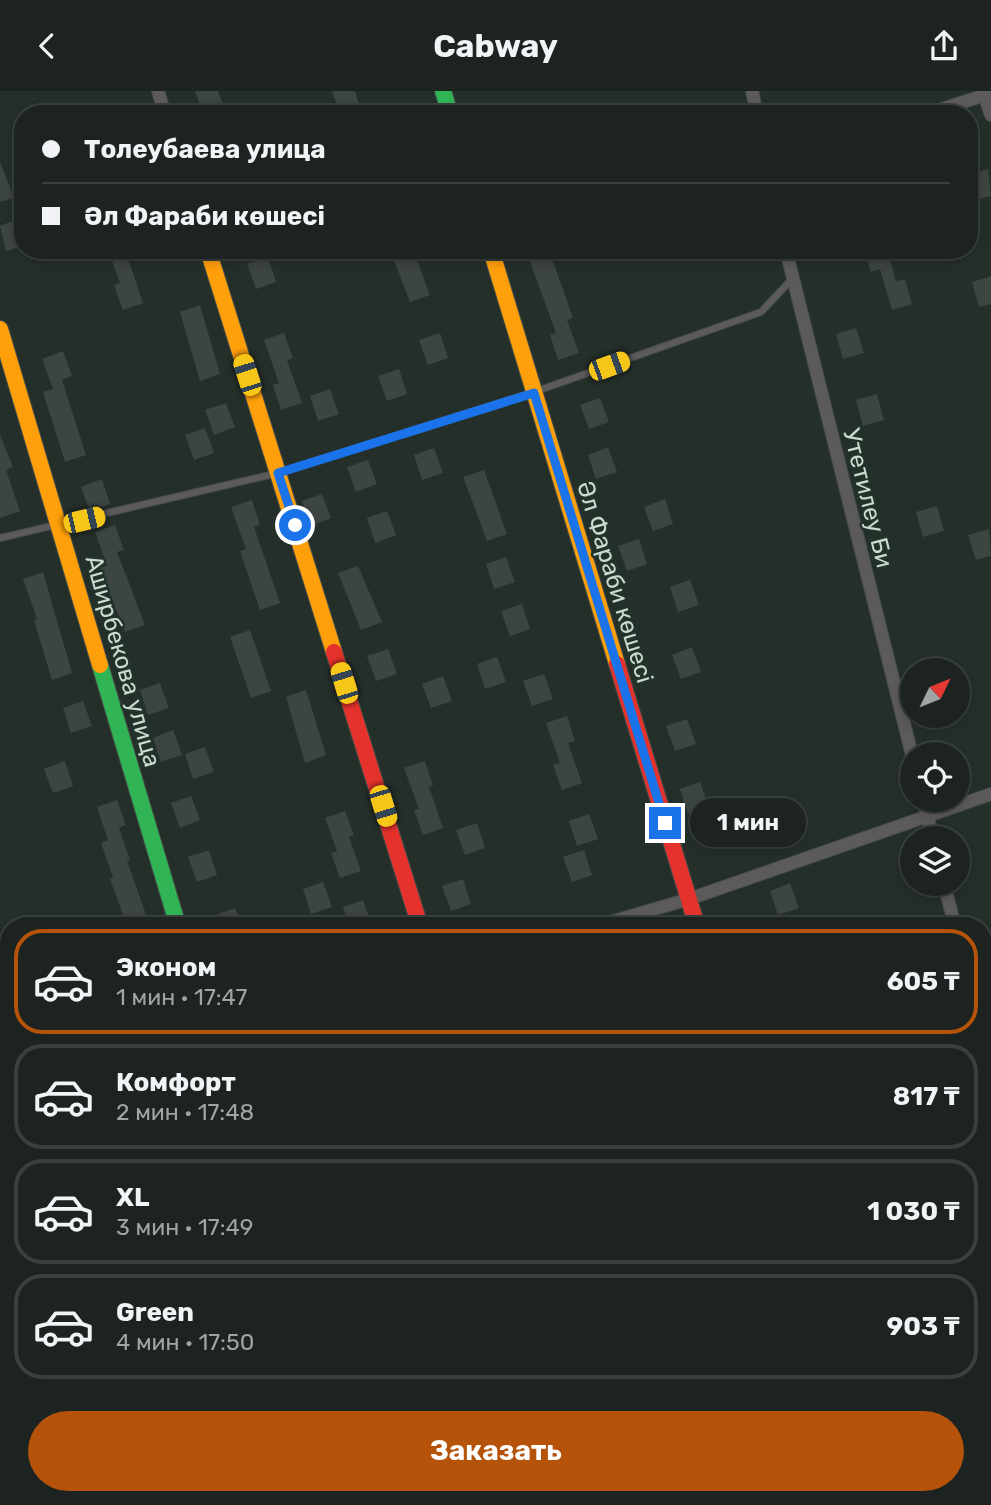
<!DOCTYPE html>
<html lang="ru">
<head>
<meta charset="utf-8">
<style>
  body { margin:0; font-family:Rubik,sans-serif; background:#292f2d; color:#f1f3f6; height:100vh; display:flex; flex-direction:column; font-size:26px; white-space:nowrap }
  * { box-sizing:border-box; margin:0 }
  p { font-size:23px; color:#a0a4a5 }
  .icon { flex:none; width:38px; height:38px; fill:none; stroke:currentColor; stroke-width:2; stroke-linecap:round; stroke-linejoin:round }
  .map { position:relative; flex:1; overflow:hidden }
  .sheet { position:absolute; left:0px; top:826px; width:992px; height:588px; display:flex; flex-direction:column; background:#1c2320; border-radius:28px 28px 0 0; box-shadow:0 4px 10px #0003,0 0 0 2px #3a403e }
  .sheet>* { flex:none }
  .banner { position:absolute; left:14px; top:14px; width:964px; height:154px; border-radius:28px; box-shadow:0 4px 10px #0003,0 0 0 2px #3a403e; display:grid; align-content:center; height:154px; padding:0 28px; background:#1c2320 }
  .needle { width:46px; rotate:47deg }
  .fabs { position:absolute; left:900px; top:567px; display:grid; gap:14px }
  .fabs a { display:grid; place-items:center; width:70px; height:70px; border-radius:50%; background:#1c2320; box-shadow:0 4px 10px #0003,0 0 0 2px #3a403e; font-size:35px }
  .end { position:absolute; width:32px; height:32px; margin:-16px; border:9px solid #1a73e8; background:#fff; box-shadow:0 0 0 4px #fff }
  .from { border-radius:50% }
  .bubble { position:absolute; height:49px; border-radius:24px; background:#1c2320; box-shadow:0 4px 10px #0003,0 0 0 2px #3a403e; font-size:23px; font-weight:700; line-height:49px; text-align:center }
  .car { position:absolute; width:21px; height:42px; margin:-21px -10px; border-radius:9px; box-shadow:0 0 5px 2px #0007; background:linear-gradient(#f5c518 24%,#345 0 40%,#f5c518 0 76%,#345 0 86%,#f5c518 0) }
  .banner b { display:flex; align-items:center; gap:24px; height:66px; font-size:26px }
  .banner b+b { border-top:2px solid #3a403e }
  .banner i { width:18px; height:18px; background:#f1f3f6 }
  ul { padding:12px 0 0; list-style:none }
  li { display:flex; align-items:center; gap:21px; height:105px; margin:0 14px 10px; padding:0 14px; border:4px solid #3a403e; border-radius:28px }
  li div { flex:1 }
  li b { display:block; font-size:26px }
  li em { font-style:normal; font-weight:700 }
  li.on { border-color:#b45309 }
  li>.icon { width:63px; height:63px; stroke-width:1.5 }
  .action { display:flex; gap:14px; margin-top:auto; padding:14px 28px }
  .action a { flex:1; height:80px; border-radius:42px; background:#b45309; color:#fff; font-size:28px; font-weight:700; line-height:80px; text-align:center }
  header { display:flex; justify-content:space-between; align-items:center; height:91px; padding:0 28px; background:#1c2320; font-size:32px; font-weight:700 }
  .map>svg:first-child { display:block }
</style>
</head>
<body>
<header><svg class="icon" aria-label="back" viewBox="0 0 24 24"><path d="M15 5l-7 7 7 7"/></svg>Cabway<svg class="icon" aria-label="share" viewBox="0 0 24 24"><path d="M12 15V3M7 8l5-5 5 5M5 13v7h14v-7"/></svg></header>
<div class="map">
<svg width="991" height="1414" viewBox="0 0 991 1414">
  <rect width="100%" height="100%" fill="#252f2a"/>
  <path fill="#3d4541" d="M 195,0 L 218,0 L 226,23 L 203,23 Z
    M 332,0 L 355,0 L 361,19 L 340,23 Z
    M 0,71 L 14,107 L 0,111 Z
    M 988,78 L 991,105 L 975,109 L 970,84 Z
    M 18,128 L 23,155 L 6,160 L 0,135 Z
    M 108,159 L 131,159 L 134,168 L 129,170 L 143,212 L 123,219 L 114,194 L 120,192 Z
    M 390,159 L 413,159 L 430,204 L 410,211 Z
    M 549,159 L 573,227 L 567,229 L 579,262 L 558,269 L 550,244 L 556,242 L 528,165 Z
    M 864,159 L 887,159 L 896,190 L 905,188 L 912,213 L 892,219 L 880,178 L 871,181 Z
    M 268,166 L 276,191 L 256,198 L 247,173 Z
    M 991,185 L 991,213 L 979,216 L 972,191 Z
    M 200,214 L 220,283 L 200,290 L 180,221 Z
    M 856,237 L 864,262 L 843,268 L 836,243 Z
    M 284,242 L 293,267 L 287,269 L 302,312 L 281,319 L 273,294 L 279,292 L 264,249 Z
    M 440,242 L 448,267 L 428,274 L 419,249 Z
    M 63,260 L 72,285 L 62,289 L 86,364 L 65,371 L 43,301 L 53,298 L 42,268 Z
    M 399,278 L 407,303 L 387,310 L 378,285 Z
    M 330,298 L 339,323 L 318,330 L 310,305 Z
    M 877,303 L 884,329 L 863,335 L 856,309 Z
    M 600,307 L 609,331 L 589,338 L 580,314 Z
    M 226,312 L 235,336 L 214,344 L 205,319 Z
    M 205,337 L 214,362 L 194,369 L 185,344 Z
    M 0,344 L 13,376 L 6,379 L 20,420 L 0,427 Z
    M 608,356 L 617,381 L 596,388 L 588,364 Z
    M 434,357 L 443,382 L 422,389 L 414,364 Z
    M 368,369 L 377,393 L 356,401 L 347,376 Z
    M 484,379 L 507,443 L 487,450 L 463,386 Z
    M 102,388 L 110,413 L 90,420 L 81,396 Z
    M 322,403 L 331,427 L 311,435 L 302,410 Z
    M 665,408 L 673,433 L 653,440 L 644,416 Z
    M 252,409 L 260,434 L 254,436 L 280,512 L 260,519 L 240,460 L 246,458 L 231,416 Z
    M 937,415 L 944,440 L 923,446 L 916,421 Z
    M 387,420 L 396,444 L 375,452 L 367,427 Z
    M 115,434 L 124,459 L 117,461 L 145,534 L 125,541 L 100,477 L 107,475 L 95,441 Z
    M 989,438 L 991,465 L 976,469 L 968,444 Z
    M 639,448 L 647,473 L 627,480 L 618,455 Z
    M 506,466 L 515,491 L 494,498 L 486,473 Z
    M 358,475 L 382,531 L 361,539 L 338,482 Z
    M 43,481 L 72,582 L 52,589 L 34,529 L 37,528 L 23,488 Z
    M 690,489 L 699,514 L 678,521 L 670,496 Z
    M 522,513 L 530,538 L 510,545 L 501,520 Z
    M 250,539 L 271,600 L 251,607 L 230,546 Z
    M 692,556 L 701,581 L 681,588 L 672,564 Z
    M 388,558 L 397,583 L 376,590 L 367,565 Z
    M 497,566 L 506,591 L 485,598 L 477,573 Z
    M 544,583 L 553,608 L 532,615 L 523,590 Z
    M 443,585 L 452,610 L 431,617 L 422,593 Z
    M 160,592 L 169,617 L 148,624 L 140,599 Z
    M 306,599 L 326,664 L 305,672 L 286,606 Z
    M 83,610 L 92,635 L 71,642 L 63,617 Z
    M 567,625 L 575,650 L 568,652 L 582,692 L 562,699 L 553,674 L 560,672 L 546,632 Z
    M 687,628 L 696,653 L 675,660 L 666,635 Z
    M 173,639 L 182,664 L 161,671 L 153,647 Z
    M 205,656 L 214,681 L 193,688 L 185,663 Z
    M 65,670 L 73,695 L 53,702 L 44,678 Z
    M 425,670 L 433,695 L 429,696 L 443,737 L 423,744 L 414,719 L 419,718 L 404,677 Z
    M 700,691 L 709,716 L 688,723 L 680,698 Z
    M 191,705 L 200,729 L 180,737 L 171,712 Z
    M 117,709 L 126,734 L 119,737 L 130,769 L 127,770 L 150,835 L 127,835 L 110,788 L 113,786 L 101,752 L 108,749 L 97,716 Z
    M 763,713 L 772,737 L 752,745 L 743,720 Z
    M 345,720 L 354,744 L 349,746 L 361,780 L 340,787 L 331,762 L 337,760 L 325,727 Z
    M 589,723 L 598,748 L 577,755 L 569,730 Z
    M 477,732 L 485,757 L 465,764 L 456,739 Z
    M 209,759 L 217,784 L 197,791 L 188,766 Z
    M 584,759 L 592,784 L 572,791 L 563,766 Z
    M 463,788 L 471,813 L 451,820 L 442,795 Z
    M 323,791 L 332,816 L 311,823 L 303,798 Z
    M 790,792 L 799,817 L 778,824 L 770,800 Z
    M 363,809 L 372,835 L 349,835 L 343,816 Z
    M 235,817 L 242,835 L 219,835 L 215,824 Z"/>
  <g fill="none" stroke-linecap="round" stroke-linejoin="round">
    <g stroke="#444d48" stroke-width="8">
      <path id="lane" d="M 0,447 L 278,382 L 534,301 L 761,221 L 793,187"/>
    </g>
    <g stroke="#444d48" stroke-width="14">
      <path id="street" d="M 158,0 L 165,23
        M 752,0 L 757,23
        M 983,0 L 991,24
        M 927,23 L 991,2
        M 786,159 L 912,664
        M 923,709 L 933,747
        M 944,793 L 955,835
        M 597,835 L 689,808 L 991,703
        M 984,930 L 991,954
        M 0,1018 L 9,1015
        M 0,1038 L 9,1066
        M 984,1243 L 991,1244
        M 114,1405 L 117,1414
        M 349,1405 L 352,1414
        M 618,1405 L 619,1414
        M 211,1414 L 222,1405"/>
    </g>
    <g stroke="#444d48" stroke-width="18">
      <path id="fast" d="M 443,0 L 450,23
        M 100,574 L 178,835
        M 880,1405 L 882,1414"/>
    </g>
    <g stroke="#444d48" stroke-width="18">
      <path id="slow" d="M 208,159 L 334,561
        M 491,159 L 617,573
        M 0,238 L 100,574"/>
    </g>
    <g stroke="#444d48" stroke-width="18">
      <path id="jam" d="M 334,561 L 420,835
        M 617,573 L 697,835"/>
    </g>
    <use href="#lane" stroke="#5c5a5a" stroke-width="6"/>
    <use href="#street" stroke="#5c5a5a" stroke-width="12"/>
    <use href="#fast" stroke="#30b455" stroke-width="16"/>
    <use href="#slow" stroke="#ff9f0a" stroke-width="16"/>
    <use href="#jam" stroke="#e5322d" stroke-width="16"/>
  </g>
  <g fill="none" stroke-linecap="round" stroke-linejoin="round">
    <path stroke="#1a73e8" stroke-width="9" d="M 295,434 L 278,382 L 534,302 L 665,732"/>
  </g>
  <g text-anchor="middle" stroke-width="5" stroke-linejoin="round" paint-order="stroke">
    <g font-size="24" fill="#ced9d2" stroke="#21332a">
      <text transform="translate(868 407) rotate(76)" y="8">Утетилеу Би</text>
      <text transform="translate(615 491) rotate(73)" y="8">Әл Фараби көшесі</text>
      <text transform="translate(123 570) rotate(74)" y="8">Аширбекова улица</text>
    </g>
  </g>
</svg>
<div class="fabs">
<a><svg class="needle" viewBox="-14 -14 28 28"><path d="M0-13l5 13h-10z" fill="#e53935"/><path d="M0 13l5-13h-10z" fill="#a0a4a5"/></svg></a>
<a><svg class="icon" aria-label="locate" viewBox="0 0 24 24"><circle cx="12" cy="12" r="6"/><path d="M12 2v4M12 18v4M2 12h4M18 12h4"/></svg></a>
<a><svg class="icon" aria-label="layers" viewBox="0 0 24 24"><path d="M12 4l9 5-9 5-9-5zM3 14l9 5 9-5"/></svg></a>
</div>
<i class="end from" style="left:295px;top:434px"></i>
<i class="end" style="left:665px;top:732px"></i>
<div class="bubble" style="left:690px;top:707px;width:116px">1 мин</div>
<i class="car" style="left:609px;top:275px;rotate:70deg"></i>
<i class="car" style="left:247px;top:284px;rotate:342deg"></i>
<i class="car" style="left:84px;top:429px;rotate:77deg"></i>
<i class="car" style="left:344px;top:592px;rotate:343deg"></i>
<i class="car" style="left:383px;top:715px;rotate:163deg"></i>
<div class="banner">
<b><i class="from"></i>Толеубаева улица</b>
<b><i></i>Әл Фараби көшесі</b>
</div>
<section class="sheet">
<ul>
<li class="on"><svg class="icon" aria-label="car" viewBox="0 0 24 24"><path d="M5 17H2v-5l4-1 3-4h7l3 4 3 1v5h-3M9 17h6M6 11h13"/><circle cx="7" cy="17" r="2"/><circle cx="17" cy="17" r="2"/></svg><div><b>Эконом</b><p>1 мин · 17:47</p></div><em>605 ₸</em></li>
<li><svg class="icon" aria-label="car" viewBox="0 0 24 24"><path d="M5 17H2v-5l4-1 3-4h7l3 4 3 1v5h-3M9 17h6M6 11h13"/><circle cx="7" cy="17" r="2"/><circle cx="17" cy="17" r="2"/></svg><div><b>Комфорт</b><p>2 мин · 17:48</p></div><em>817 ₸</em></li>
<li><svg class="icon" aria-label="car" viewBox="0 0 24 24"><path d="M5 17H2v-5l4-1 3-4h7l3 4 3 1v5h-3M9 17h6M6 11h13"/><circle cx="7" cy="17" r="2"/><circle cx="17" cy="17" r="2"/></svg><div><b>XL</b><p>3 мин · 17:49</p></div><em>1 030 ₸</em></li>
<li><svg class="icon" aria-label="car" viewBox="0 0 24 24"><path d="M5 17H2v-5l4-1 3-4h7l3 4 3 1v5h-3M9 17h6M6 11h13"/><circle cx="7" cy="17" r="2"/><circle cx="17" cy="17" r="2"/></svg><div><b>Green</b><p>4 мин · 17:50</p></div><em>903 ₸</em></li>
</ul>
<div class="action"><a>Заказать</a></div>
</section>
</div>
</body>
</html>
